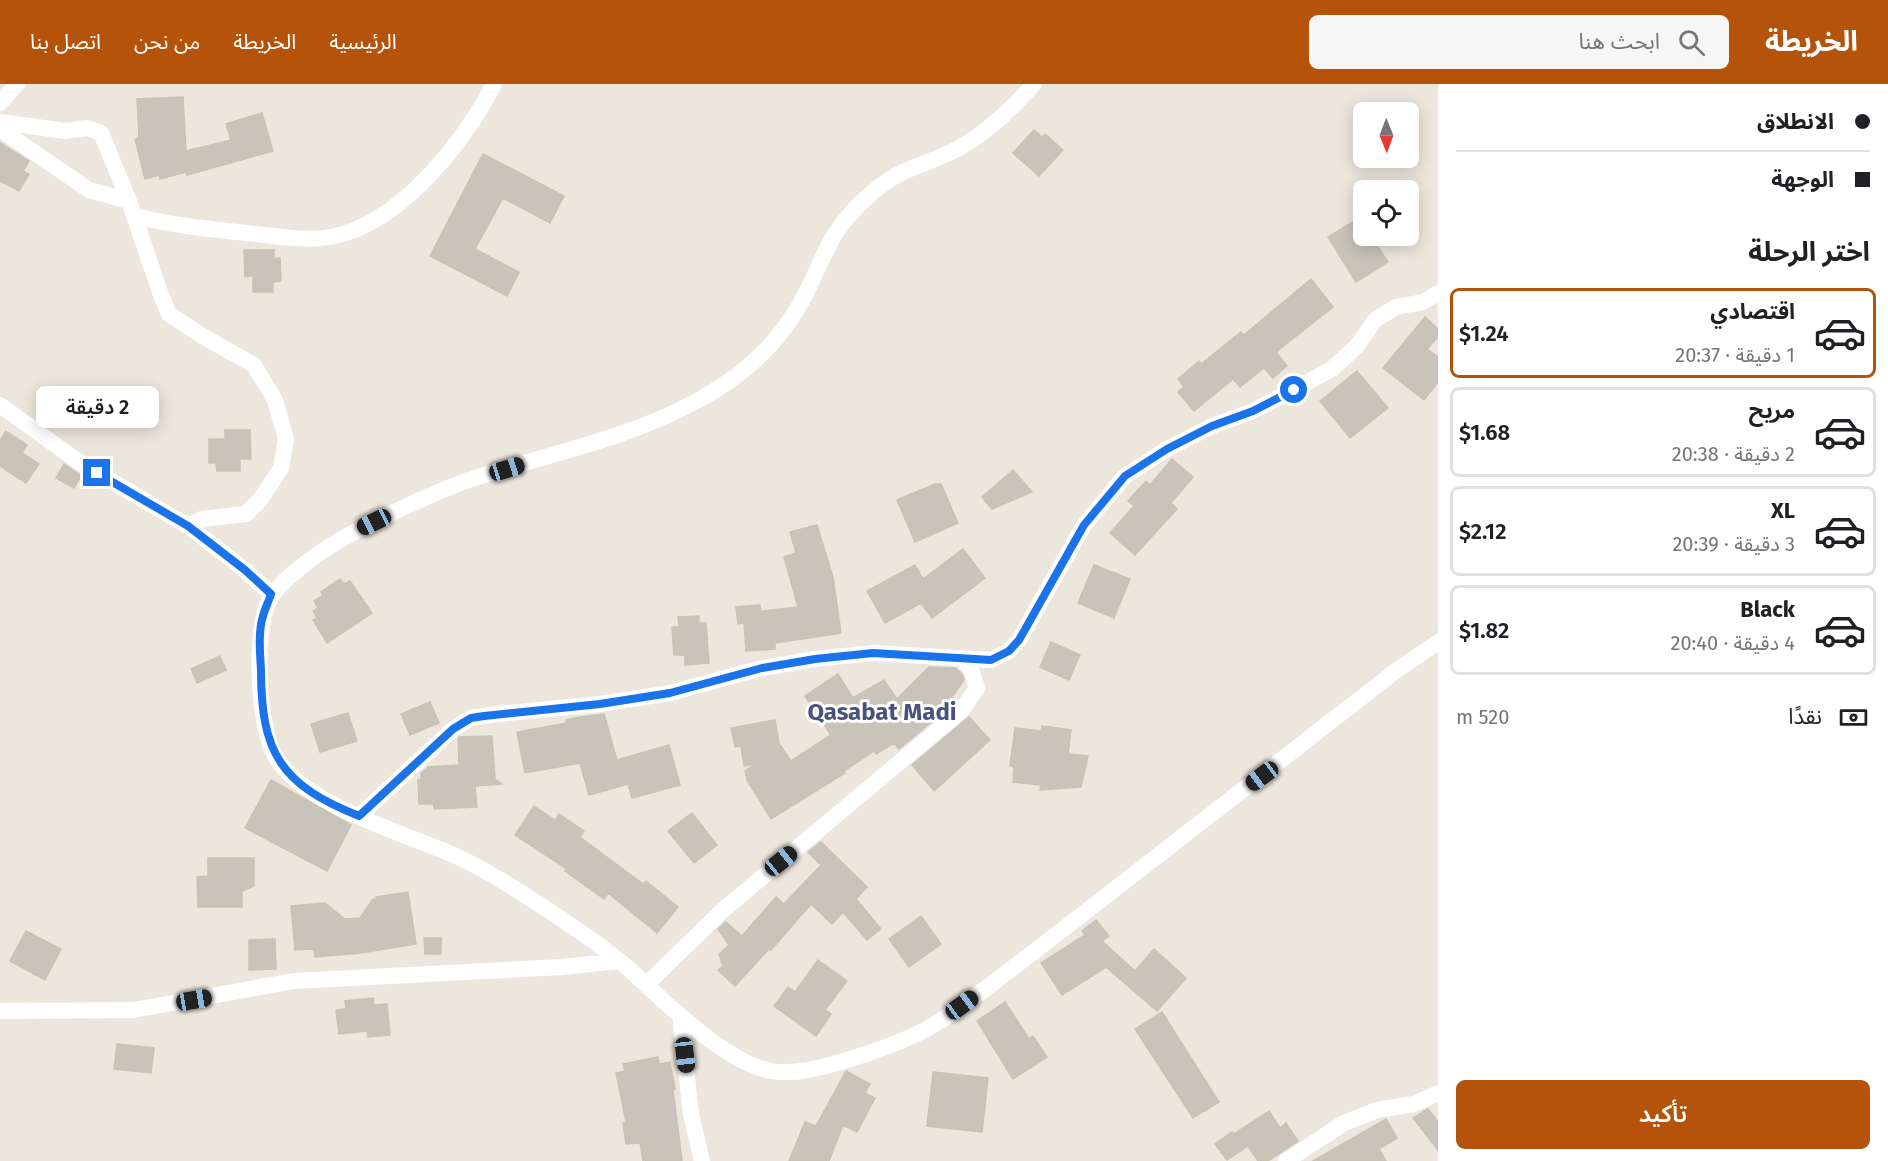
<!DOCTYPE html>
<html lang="ar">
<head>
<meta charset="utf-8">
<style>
  body { margin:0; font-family:"Fira Sans","Noto Sans Arabic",sans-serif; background:#f6f6f6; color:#202124; direction:rtl; height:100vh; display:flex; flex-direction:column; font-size:22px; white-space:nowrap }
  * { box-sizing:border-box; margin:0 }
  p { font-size:20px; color:#757577 }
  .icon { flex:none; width:33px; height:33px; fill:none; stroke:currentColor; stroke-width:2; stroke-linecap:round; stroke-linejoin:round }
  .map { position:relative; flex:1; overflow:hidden; direction:ltr }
  .sheet { display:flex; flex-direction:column; background:#fff; width:450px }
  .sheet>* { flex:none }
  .hud { display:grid; align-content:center; height:132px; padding:0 18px; background:#fff }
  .needle { width:39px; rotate:179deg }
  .tools { position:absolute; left:1353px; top:18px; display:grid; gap:12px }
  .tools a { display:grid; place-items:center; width:66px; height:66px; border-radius:9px; background:#fff; box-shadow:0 3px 15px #0003; font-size:30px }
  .end { position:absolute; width:27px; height:27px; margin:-14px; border:8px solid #1a73e8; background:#fff; box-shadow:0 0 0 3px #fff }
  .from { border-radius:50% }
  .bubble { position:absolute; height:42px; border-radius:9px; background:#fff; box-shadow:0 3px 15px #0003; font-size:20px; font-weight:600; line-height:42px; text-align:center; direction:rtl }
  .car { position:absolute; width:18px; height:36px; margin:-18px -9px; border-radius:8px; box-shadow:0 0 4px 2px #0007; background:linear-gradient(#222 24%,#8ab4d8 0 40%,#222 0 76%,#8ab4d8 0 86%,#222 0) }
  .hud b { display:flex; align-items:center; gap:21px; height:57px; font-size:22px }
  .hud b+b { border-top:2px solid #e0e0e0 }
  .hud i { width:15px; height:15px; background:#202124 }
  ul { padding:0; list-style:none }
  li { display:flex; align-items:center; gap:18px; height:90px; margin:0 12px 9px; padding:0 6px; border:3px solid #e0e0e0; border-radius:9px }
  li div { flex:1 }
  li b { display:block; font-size:22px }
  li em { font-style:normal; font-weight:600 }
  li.current { border-color:#b45309 }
  li>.icon { width:54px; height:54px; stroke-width:1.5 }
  h2 { padding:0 18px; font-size:27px; line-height:72px }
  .pay { display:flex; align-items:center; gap:15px; height:66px; padding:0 18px; font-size:22px }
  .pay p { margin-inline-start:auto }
  .action { display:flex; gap:12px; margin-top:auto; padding:12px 18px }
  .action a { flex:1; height:69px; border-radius:9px; background:#b45309; color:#fff; font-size:24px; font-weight:600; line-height:69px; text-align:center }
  header { display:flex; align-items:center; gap:36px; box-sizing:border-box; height:84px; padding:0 30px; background:#b45309; color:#fff }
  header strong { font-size:28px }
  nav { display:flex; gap:33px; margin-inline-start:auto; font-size:21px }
  .search { width:420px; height:54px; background:#f6f6f6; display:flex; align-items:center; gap:15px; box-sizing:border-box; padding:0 21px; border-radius:9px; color:#757577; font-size:22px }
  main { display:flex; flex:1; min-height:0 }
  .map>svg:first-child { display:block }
</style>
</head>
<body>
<header>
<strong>الخريطة</strong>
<div class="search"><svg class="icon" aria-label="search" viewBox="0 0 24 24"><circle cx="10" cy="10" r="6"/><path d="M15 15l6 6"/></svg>ابحث هنا</div>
<nav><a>الرئيسية</a><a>الخريطة</a><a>من نحن</a><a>اتصل بنا</a></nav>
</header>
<main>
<section class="sheet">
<div class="hud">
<b><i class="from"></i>الانطلاق</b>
<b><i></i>الوجهة</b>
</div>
<h2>اختر الرحلة</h2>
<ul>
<li class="current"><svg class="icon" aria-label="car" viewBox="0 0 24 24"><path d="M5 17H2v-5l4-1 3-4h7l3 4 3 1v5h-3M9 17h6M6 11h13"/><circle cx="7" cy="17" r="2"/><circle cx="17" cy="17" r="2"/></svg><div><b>اقتصادي</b><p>1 دقيقة · 20:37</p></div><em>$1.24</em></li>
<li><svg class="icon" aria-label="car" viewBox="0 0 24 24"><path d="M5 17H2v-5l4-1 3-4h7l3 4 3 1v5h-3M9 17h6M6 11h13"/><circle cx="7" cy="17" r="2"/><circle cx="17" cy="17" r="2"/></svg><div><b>مريح</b><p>2 دقيقة · 20:38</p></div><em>$1.68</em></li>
<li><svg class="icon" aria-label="car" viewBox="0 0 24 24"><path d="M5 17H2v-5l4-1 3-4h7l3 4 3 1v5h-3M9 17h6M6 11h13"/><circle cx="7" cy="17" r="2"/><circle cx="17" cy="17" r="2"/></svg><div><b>XL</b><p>3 دقيقة · 20:39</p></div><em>$2.12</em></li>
<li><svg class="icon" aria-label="car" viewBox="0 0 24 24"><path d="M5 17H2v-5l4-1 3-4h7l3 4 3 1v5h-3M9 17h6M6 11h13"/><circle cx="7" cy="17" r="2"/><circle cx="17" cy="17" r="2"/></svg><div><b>Black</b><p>4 دقيقة · 20:40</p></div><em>$1.82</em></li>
</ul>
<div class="pay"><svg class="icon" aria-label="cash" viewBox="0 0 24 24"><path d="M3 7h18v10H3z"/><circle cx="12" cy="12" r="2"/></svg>نقدًا<p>520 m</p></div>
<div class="action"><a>تأكيد</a></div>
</section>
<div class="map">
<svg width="1438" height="1077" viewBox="0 0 1438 1077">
  <rect width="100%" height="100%" fill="#ede6dc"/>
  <path fill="#c8c4ba" stroke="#c9c2b5" stroke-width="1.5" d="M 183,13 L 186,67 L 231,56 L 226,40 L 262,29 L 273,67 L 187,91 L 186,88 L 160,95 L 159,91 L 145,95 L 135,55 L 139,54 L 137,15 Z
    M 1034,46 L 1042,53 L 1045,50 L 1063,66 L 1039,92 L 1013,69 Z
    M 0,59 L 29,77 L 23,87 L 29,90 L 19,107 L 0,97 Z
    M 483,70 L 564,112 L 550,139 L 503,114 L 475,165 L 519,188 L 507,212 L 430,172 Z
    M 1364,131 L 1364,152 L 1371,152 L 1388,178 L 1356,198 L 1328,153 Z
    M 244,166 L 274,166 L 274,175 L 280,174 L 281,197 L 273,198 L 273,208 L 253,208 L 253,192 L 245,193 Z
    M 1311,195 L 1333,223 L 1276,268 L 1287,282 L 1273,294 L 1264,284 L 1240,303 L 1233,295 L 1194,327 L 1178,308 L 1184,303 L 1178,295 L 1199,277 L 1201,280 L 1241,248 L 1244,251 Z
    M 1425,233 L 1438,245 L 1438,253 L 1427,265 L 1438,273 L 1438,298 L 1424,316 L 1383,284 Z
    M 1357,287 L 1388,324 L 1350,354 L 1320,317 Z
    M 225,346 L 250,346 L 251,375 L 240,375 L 240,387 L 217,387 L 216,379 L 209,379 L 209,355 L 225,355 Z
    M 6,347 L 27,361 L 22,369 L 39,380 L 26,399 L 0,382 L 0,357 Z
    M 1172,375 L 1193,393 L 1171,419 L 1177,425 L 1135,471 L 1110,449 L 1134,422 L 1128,417 L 1146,397 L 1150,401 Z
    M 64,380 L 81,392 L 74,404 L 56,394 Z
    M 1013,386 L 1032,408 L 992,425 L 982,413 Z
    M 935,400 L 941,400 L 958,439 L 915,458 L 897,416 Z
    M 817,441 L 833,493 L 841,549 L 775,559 L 775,565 L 746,567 L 744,539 L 738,540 L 736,523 L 760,521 L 761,527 L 798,523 L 784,473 L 796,469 L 790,448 Z
    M 963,465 L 985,494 L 932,534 L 921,519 L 885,539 L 867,507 L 915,481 L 923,495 Z
    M 1094,481 L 1130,495 L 1114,534 L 1078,519 Z
    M 340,495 L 344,500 L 350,497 L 372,529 L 327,559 L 313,536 L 317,534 L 313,527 L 318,524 L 314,517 L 323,511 L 321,508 Z
    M 699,532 L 699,539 L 706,539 L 709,579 L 685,581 L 685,571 L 674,571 L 672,543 L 679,543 L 678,533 Z
    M 1051,558 L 1080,571 L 1069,596 L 1040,583 Z
    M 220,572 L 226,586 L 197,599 L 191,585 Z
    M 929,583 L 955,584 L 962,590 L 964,596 L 952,613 L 955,617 L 954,619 L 899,665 L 894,659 L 876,670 L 874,667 L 844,687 L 845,689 L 771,735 L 747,696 L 745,687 L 756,679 L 744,682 L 741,662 L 735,663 L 731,644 L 775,636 L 779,659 L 791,677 L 831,651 L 805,612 L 838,590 L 853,614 L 884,596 L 897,615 Z
    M 430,618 L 439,639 L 410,651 L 401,630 Z
    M 348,629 L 357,657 L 320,668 L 311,640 Z
    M 604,630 L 617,676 L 669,661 L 680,701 L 632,714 L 628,700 L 589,711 L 580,679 L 525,689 L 517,648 L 567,639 L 566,636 L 580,633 Z
    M 969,633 L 990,656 L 934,707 L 912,681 Z
    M 1042,642 L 1071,646 L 1068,670 L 1088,672 L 1081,703 L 1040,706 L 1041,701 L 1013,698 L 1014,683 L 1010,682 L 1015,644 L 1041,647 Z
    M 492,652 L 495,694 L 493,694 L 502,700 L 475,702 L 477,723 L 434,725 L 434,720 L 419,720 L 418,696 L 421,696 L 421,689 L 428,683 L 459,681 L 458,655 L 459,653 Z
    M 271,696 L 351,741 L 327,787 L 245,744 Z
    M 534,722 L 555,736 L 559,730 L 584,747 L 580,753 L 643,800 L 646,797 L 678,823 L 657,849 L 608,809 L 604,815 L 565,787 L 567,785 L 515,751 Z
    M 692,729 L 717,761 L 694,779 L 668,747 Z
    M 821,758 L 867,803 L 856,815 L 881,845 L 867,856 L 843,828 L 832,840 L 811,820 L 771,866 L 769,865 L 735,902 L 718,886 L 723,882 L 719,870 L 729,861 L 718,845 L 726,838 L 742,852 L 776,813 L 784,820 L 821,781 L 808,768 Z
    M 208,774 L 254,774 L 254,802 L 242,807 L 242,823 L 198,823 L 197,793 L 208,792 Z
    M 408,808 L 416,860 L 361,869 L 315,873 L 314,865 L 295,866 L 291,822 L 325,819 L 345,835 L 360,834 L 373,815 L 379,815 L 376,813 Z
    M 921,832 L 941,860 L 909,883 L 889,855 Z
    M 1096,836 L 1109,852 L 1102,857 L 1135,887 L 1154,865 L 1186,894 L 1157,927 L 1106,883 L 1062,911 L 1041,879 L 1085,851 L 1082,847 Z
    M 26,847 L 61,865 L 45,896 L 10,877 Z
    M 424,854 L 441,854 L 441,870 L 425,870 Z
    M 275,855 L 276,885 L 249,886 L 249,856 Z
    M 818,876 L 847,897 L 825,926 L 831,930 L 816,952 L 774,922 L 788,903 L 795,908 Z
    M 373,914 L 374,921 L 387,920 L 390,951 L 368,953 L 367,947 L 339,950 L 336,926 L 346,925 L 345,917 Z
    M 1005,918 L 1029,955 L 1033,952 L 1047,973 L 1013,995 L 977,937 Z
    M 1162,928 L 1219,1018 L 1193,1034 L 1135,945 Z
    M 117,960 L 154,964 L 151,989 L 114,985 Z
    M 658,973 L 659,980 L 670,978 L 675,1005 L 673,1005 L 682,1077 L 643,1077 L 640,1059 L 626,1060 L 623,1039 L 626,1038 L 616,989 L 625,987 L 623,980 Z
    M 846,987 L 870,1000 L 865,1009 L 875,1014 L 857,1048 L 843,1041 L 829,1077 L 789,1077 L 805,1038 L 816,1042 Z
    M 933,988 L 988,994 L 982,1048 L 927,1042 Z
    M 1428,1025 L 1438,1038 L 1438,1066 L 1413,1034 Z
    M 1269,1027 L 1280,1044 L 1286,1039 L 1298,1057 L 1268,1077 L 1258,1077 L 1248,1062 L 1227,1076 L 1215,1060 L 1232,1048 L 1234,1050 Z
    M 1386,1035 L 1397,1054 L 1379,1065 L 1386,1077 L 1313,1077 Z"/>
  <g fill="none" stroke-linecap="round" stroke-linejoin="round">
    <path stroke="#fff" stroke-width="16" d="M 1034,0 C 1012,24 988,48 959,64 C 941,74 921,80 903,88 C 882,98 860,118 846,135 C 824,161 816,194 799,222 C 773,267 736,297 691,320 C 621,357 543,371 469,396 C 438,407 408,421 378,436 C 356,447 334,458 314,473 C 299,484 279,499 270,515 C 253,544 258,643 275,672 C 304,722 405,749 456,772 C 486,786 514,804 542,822 C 569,840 597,858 622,879 C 660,912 722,978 771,987 C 783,989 796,988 808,986 C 840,980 896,961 925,946 C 953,930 980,909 1006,889 C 1048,857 1091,824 1133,791 C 1221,723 1309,655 1397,586 L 1438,558
      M 0,19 L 17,0
      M 0,38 L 65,47 L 87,44 L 101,49 L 129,117
      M 0,45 L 89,106 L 129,117 L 161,211 L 169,230 L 204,253 L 254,281 L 275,316 L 286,355 L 281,384 L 260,416 L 246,430 L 202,435 L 188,442
      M 134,132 C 171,141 209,145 246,149 C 280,152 313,160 346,149 C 408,129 465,56 494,0
      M 0,321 L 79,378 L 188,442 L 245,486 L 271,510
      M 359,732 L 453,645 L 471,634 L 497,630 L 600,620 L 670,609 L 762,584 L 815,575 L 873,569 L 991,576 L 1009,567 L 1019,556 L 1084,441 L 1125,392 L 1167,365 L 1212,342 L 1253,327 L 1332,285 L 1357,262 L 1375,236 L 1396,223 L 1423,218 L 1438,209
      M 646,901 L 723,826 L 962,626 L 977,604 L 971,585 L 962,575
      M 0,927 L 133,926 L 294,897 L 562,883 L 619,877
      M 680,931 L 691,1030 L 702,1077
      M 1286,1077 L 1344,1039 L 1377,1026 L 1414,1020 L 1438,1009"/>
  </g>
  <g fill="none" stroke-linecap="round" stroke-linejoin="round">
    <path stroke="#1a73e8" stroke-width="8" d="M 97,389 L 188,442 L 245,486 L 271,510 C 269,517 265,524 263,532 C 258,548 260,569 261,586 C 261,669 281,701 359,732 L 453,645 L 471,634 L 484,632 L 600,620 L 670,609 L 762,584 L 815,575 L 873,569 L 991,576 L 1009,567 L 1019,556 L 1084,441 L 1125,392 L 1167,365 L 1212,342 L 1253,327 L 1294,306"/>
  </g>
  <g text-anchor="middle" stroke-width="6" stroke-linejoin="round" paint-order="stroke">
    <g font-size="24" font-weight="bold" fill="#48527e" stroke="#fff">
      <text x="882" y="636">Qasabat Madi</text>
    </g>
  </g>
</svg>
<div class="tools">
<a><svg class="needle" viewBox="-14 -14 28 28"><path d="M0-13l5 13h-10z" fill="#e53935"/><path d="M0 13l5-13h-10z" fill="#757577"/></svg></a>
<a><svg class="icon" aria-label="locate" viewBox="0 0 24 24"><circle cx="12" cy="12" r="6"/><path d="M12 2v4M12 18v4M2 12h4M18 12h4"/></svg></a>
</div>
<i class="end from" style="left:1294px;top:306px"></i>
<i class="end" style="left:97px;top:389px"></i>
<div class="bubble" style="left:36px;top:302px;width:123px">2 دقيقة</div>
<i class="car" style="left:507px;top:385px;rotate:73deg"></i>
<i class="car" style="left:374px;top:438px;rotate:244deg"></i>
<i class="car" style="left:1262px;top:692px;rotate:233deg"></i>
<i class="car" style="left:781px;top:777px;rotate:51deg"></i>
<i class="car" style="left:194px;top:916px;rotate:80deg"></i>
<i class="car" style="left:962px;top:921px;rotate:54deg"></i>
<i class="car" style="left:685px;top:971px;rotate:173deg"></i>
</div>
</main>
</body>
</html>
